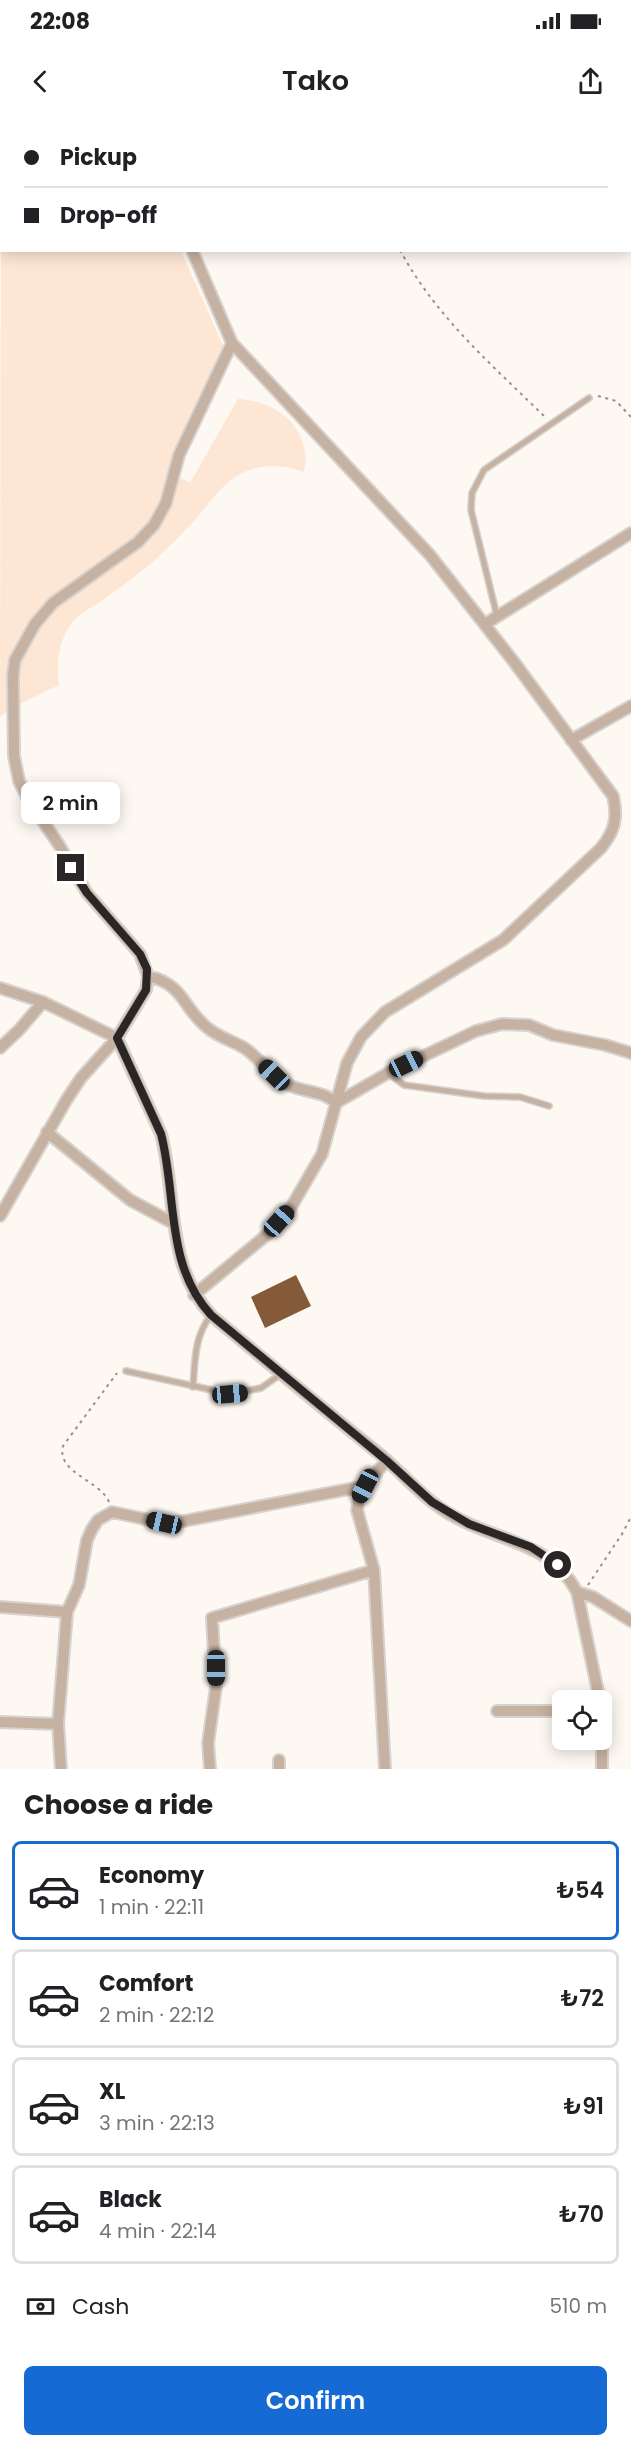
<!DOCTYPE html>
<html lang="en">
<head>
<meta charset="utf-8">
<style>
  body { margin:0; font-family:Poppins,sans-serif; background:#f2f2f2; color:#202124; height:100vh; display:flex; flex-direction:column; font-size:22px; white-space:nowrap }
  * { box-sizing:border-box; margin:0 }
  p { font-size:20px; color:#757577 }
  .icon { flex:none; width:33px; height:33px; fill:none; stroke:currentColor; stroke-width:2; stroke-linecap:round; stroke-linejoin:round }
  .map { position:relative; height:1649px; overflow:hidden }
  .sheet { display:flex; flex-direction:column; background:#fff; flex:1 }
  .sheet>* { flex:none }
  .top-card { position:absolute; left:0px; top:0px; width:632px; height:132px; box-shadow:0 3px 15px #0003; display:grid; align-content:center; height:132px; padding:0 24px; background:#fff }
  .buttons { position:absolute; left:552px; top:1570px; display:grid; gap:12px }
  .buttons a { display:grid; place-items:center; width:60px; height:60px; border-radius:9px; background:#fff; box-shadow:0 3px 15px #0003; font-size:30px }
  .end { position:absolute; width:27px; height:27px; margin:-14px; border:8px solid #292625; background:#fff; box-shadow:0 0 0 3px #fff }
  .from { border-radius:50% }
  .bubble { position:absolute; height:42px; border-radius:9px; background:#fff; box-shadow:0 3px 15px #0003; font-size:20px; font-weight:600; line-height:42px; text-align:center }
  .car { position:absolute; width:18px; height:36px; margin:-18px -9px; border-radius:8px; box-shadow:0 0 4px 2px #0007; background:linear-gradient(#222 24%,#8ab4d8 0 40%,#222 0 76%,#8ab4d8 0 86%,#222 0) }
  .top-card b { display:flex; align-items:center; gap:21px; height:57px; font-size:22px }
  .top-card b+b { border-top:2px solid #e0e0e0 }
  .top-card i { width:15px; height:15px; background:#202124 }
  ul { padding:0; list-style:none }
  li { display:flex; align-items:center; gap:18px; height:99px; margin:0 12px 9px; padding:0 12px; border:3px solid #e0e0e0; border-radius:9px }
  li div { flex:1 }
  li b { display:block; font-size:22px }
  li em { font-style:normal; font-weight:600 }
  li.active { border-color:#156ad3 }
  li>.icon { width:54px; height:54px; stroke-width:1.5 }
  h2 { padding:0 24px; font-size:27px; line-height:72px }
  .pay { display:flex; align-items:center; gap:15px; height:66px; padding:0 24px; font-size:22px }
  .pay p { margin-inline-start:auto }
  .button { display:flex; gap:12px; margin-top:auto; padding:12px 24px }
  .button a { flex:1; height:69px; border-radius:9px; background:#156ad3; color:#fff; font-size:24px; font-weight:600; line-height:69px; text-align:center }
  .status { display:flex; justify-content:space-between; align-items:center; height:42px; padding:0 30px; background:#fff; direction:ltr }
  .status svg { height:16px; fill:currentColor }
  header { display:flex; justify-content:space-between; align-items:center; height:78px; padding:0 24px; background:#fff; font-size:27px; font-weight:600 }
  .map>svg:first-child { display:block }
</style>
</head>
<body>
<div class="status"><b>22:08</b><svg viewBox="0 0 49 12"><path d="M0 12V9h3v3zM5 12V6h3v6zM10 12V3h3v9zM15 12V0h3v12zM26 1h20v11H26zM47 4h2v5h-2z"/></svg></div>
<header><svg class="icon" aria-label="back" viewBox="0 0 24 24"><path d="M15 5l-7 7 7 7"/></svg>Tako<svg class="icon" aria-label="share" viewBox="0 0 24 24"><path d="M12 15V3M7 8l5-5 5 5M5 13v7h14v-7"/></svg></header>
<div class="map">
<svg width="631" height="1649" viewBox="0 0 631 1649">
  <rect width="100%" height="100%" fill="#fef8f3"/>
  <path fill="#fee6d4" d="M 1,11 L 2,130 L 181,131 L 230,241 L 173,353 L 190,363 L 238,279 C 278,281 313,310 304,352 C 284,345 262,343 242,353 C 221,364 209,384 194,401 C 181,415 168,428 155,440 C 140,453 124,465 107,477 C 95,486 81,491 71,504 C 58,523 56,544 59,565 L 20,584 L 0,596 Z"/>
  <path fill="#845a39" d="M 296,1155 L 311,1186 L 265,1208 L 251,1177 Z"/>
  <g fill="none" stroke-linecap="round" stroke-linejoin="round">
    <g stroke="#d8d2ce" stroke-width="8">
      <path id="service" d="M 497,496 L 471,390 L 472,373 L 484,350 L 589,278
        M 388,953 L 404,965 L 484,976 L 520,977 L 549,986
        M 126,1251 L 230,1274 L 261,1268 L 281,1254
        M 193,1267 C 195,1241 194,1217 211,1195"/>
    </g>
    <g stroke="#d8d2ce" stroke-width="14">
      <path id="minor" d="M 159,2 L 160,0
        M 192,130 L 232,223 L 430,435 L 514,542 L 613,676 C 618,697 615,711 601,728 L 503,820 L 385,892 L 361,917 L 347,943 L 322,1034 L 290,1089 L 269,1113 L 194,1175
        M 485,504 L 631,413
        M 571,620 L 631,586
        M 148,856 C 186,865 182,889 209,909 C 220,918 234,921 246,929 C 261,940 271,956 289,965 C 305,973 322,970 336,983 L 388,953 L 476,911 L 502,904 L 529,905 L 553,915 L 605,925 L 631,933
        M 0,868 L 43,882 L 117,918 L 161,1014 C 177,1075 165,1145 211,1195 C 268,1243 325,1290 383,1337 C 405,1356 423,1378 448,1393 C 494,1422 549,1419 577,1472 L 593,1477 L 631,1501
        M 0,928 L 19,910 L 43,882
        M 47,1012 L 130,1080 L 173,1103
        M 0,1096 L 67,979 L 81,958 L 117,918 L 146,870 L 148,856 L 140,834 L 87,773 L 59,725 L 28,679 L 19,661 L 14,636 L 13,556 L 15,540 L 35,504 L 53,483 L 138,422 L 154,405 L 166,383 L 179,335 L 232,223
        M 577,1472 L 600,1581
        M 0,1487 L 67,1492
        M 602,1587 L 602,1649
        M 497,1591 L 562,1591
        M 0,1602 L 58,1604
        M 61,1649 L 58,1604 L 67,1492 L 79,1465 L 87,1420 L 92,1409 L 98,1400 L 112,1392 L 164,1403 L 179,1402 L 365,1366
        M 210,1649 L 208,1623 L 216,1567 L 212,1498 L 374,1450
        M 279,1649 L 279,1640
        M 385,1649 L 374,1450 L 357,1390 L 359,1379 L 365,1366 L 387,1340"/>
    </g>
    <path stroke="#96918e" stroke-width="2" stroke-dasharray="3 4.5" stroke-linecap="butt" d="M 400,130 C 435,196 493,246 545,297
      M 598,276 L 616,281 L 631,297
      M 109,1382 C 100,1360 56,1353 63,1326 L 117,1253
      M 588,1465 L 622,1414 L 631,1397"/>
    <use href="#service" stroke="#c6b2a2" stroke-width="5"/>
    <use href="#minor" stroke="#c6b2a2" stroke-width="10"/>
  </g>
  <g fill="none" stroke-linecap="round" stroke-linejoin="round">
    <path stroke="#292625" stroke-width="8" d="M 71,748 L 87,773 L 140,834 L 147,849 L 146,870 L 117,918 L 161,1014 C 177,1075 165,1145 211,1195 L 387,1341 L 432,1382 L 469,1404 L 531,1427 L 558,1445"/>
  </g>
</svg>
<div class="buttons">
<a><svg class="icon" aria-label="locate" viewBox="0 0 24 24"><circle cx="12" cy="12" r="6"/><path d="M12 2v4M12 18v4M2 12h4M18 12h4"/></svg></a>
</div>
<i class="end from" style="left:558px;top:1445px"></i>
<i class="end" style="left:71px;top:748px"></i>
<div class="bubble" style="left:21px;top:662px;width:99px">2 min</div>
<i class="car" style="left:406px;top:944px;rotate:64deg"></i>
<i class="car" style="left:274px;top:955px;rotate:314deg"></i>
<i class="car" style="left:279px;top:1101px;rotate:42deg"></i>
<i class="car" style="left:230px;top:1274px;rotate:85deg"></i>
<i class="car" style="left:365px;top:1366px;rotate:207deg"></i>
<i class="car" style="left:164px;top:1403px;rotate:283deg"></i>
<i class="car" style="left:216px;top:1548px;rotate:180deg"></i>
<div class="top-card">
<b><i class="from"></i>Pickup</b>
<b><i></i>Drop-off</b>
</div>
</div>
<section class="sheet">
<h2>Choose a ride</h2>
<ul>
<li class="active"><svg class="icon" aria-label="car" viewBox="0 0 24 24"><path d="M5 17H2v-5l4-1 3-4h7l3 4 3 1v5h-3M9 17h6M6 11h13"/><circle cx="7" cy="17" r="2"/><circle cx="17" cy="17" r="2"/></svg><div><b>Economy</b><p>1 min · 22:11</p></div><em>₺54</em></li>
<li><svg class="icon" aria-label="car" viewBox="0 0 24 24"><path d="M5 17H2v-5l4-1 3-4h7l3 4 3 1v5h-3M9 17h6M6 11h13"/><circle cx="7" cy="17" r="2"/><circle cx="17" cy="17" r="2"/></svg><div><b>Comfort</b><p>2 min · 22:12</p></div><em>₺72</em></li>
<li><svg class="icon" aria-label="car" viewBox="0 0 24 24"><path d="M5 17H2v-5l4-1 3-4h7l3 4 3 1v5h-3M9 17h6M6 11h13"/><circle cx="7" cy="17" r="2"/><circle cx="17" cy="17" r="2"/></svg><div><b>XL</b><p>3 min · 22:13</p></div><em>₺91</em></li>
<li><svg class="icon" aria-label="car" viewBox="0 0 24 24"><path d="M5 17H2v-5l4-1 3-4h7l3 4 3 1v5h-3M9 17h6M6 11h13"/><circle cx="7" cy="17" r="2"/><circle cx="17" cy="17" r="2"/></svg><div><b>Black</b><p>4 min · 22:14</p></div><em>₺70</em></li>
</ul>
<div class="pay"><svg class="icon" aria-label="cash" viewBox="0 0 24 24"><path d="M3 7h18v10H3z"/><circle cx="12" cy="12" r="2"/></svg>Cash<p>510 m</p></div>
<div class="button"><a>Confirm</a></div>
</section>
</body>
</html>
